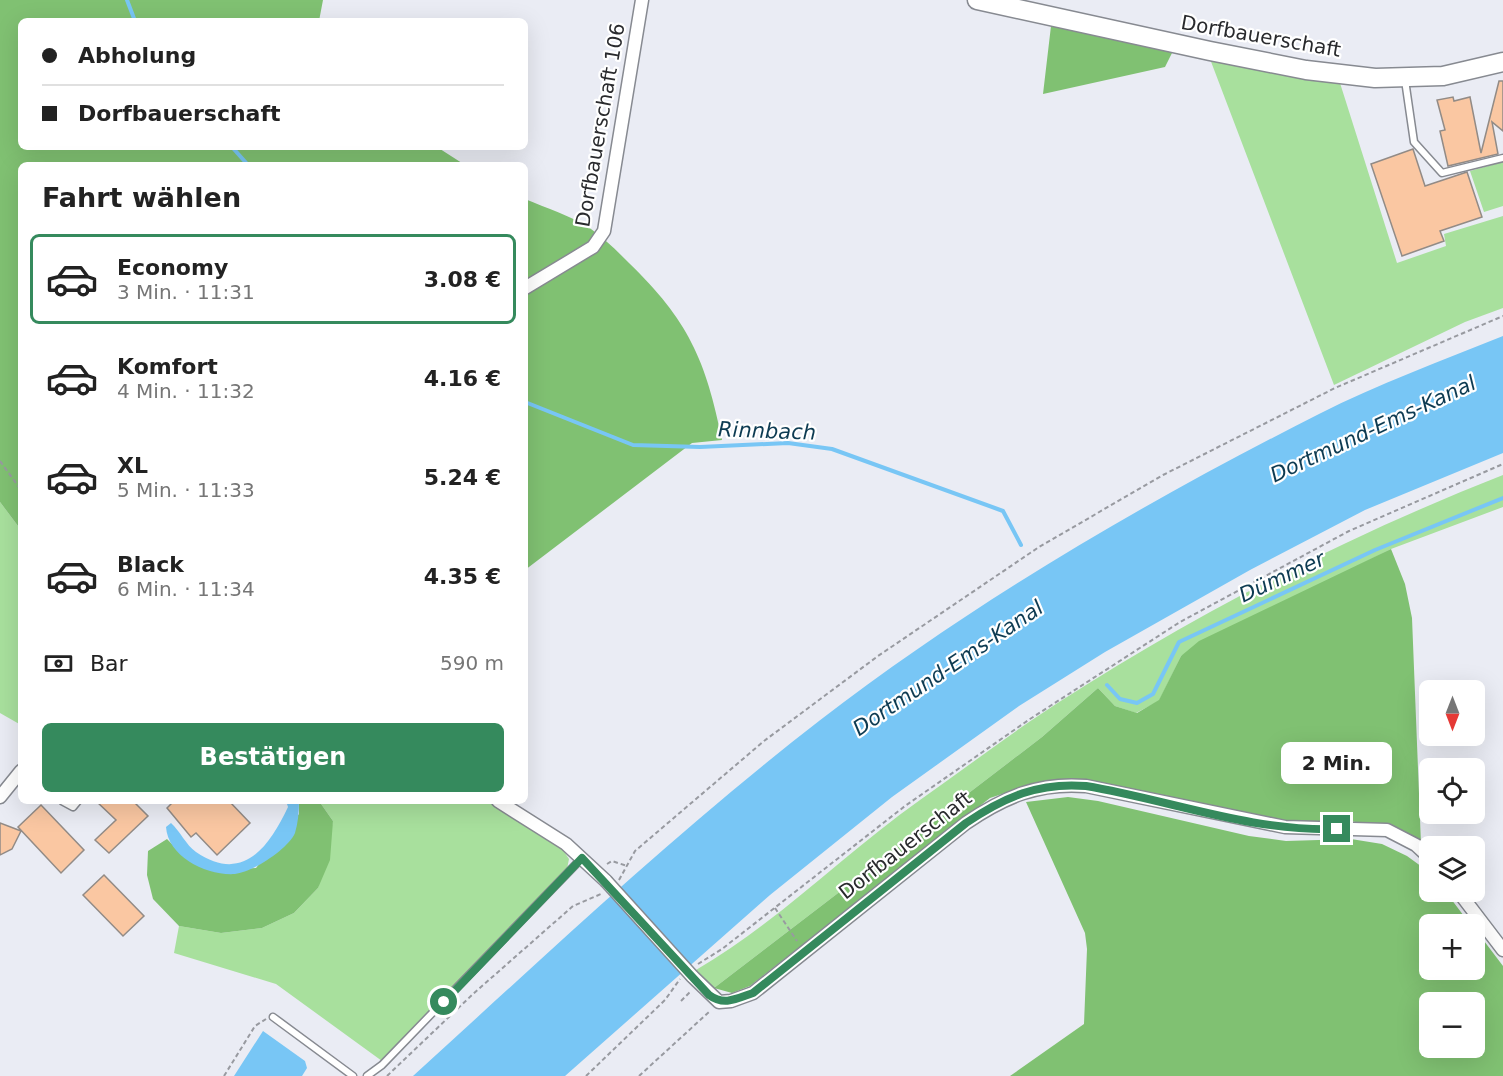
<!DOCTYPE html>
<html lang="de">
<head>
<meta charset="utf-8">
<style>
  body { margin:0; font-family:"DejaVu Sans",sans-serif; background:#f6f6f6; color:#222; height:100vh; display:flex; flex-direction:column; font-size:22px; white-space:nowrap }
  * { box-sizing:border-box; margin:0 }
  p { font-size:20px; color:#767676 }
  .icon { flex:none; width:33px; height:33px; fill:none; stroke:currentColor; stroke-width:2; stroke-linecap:round; stroke-linejoin:round }
  .map { position:relative; flex:1; overflow:hidden }
  .side { position:absolute; left:18px; top:162px; width:510px; height:642px; display:flex; flex-direction:column; background:#fff; border-radius:9px; box-shadow:0 6px 24px #0002 }
  .side>* { flex:none }
  .banner { position:absolute; left:18px; top:18px; width:510px; height:132px; border-radius:9px; box-shadow:0 6px 24px #0002; display:grid; align-content:center; height:132px; padding:0 24px; background:#fff }
  .needle { width:39px; rotate:180deg }
  .buttons { position:absolute; left:1419px; top:680px; display:grid; gap:12px }
  .buttons a { display:grid; place-items:center; width:66px; height:66px; border-radius:9px; background:#fff; box-shadow:0 6px 24px #0002; font-size:30px }
  .end { position:absolute; width:27px; height:27px; margin:-14px; border:8px solid #358a5d; background:#fff; box-shadow:0 0 0 3px #fff }
  .from { border-radius:50% }
  .bubble { position:absolute; height:42px; border-radius:9px; background:#fff; box-shadow:0 6px 24px #0002; font-size:20px; font-weight:700; line-height:42px; text-align:center }
  .banner b { display:flex; align-items:center; gap:21px; height:57px; font-size:22px }
  .banner b+b { border-top:2px solid #e0e0e0 }
  .banner i { width:15px; height:15px; background:#222 }
  ul { padding:0; list-style:none }
  li { display:flex; align-items:center; gap:18px; height:90px; margin:0 12px 9px; padding:0 12px; border:3px solid transparent; border-radius:9px }
  li div { flex:1 }
  li b { display:block; font-size:22px }
  li em { font-style:normal; font-weight:700 }
  li.on { border-color:#358a5d }
  li>.icon { width:54px; height:54px; stroke-width:1.5 }
  h2 { padding:0 24px; font-size:27px; line-height:72px }
  .pay { display:flex; align-items:center; gap:15px; height:66px; padding:0 24px; font-size:22px }
  .pay p { margin-inline-start:auto }
  .button { display:flex; gap:12px; margin-top:auto; padding:12px 24px }
  .button a { flex:1; height:69px; border-radius:9px; background:#358a5d; color:#fff; font-size:24px; font-weight:700; line-height:69px; text-align:center }
  .map>svg:first-child { display:block }
</style>
</head>
<body>
<div class="map">
<svg width="1503" height="1076" viewBox="0 0 1503 1076">
  <rect width="100%" height="100%" fill="#eaecf4"/>
  <path fill="#a8e09d" d="M 1210,59 L 1340,83 L 1397,263 L 1446,246 L 1444,234 L 1503,216 L 1503,308 L 1465,322 L 1334,385 Z
    M 1503,162 L 1503,206 L 1484,212 L 1470,171 Z
    M 1503,475 L 1503,507 L 1391,549 L 1181,656 L 1159,701 L 1136,713 L 1115,706 L 1098,688 L 1042,737 L 714,988 L 696,970 C 777,923 844,854 920,800 C 957,774 993,747 1029,722 C 1177,623 1338,540 1503,475 Z
    M 0,502 L 21,530 L 21,725 L 0,713 Z
    M 319,801 L 489,801 L 563,850 L 569,859 L 567,869 L 382,1061 L 276,984 L 174,953 L 179,926 L 221,933 L 262,928 L 294,913 L 318,888 L 333,821 Z"/>
  <path fill="#80c172" fill-rule="evenodd" d="M 0,0 L 323,0 L 319,21 L 21,21 L 21,147 L 437,147 L 465,165 L 21,165 L 21,530 L 0,502 Z
    M 1051,26 L 1173,51 L 1165,67 L 1043,94 Z
    M 525,199 C 546,208 572,216 591,229 C 605,239 617,251 629,263 C 688,320 706,360 722,440 L 692,443 L 525,570 Z
    M 1391,549 L 1405,584 L 1412,618 L 1421,844 L 1383,826 L 1349,821 L 1285,824 L 1070,782 L 1035,783 L 990,798 L 750,986 L 732,993 L 714,988 L 1042,737 L 1098,688 L 1115,706 L 1137,713 L 1159,700 L 1181,656 L 1199,641 Z
    M 1068,797 L 1098,801 L 1249,836 L 1286,841 L 1351,839 L 1382,844 L 1407,856 L 1429,872 L 1430,891 L 1445,891 L 1470,924 L 1430,924 L 1430,969 L 1474,969 L 1475,929 L 1503,966 L 1503,1076 L 1010,1076 L 1084,1024 L 1087,949 L 1085,933 L 1026,802 ZM 1430,1002 L 1474,1002 L 1474,1047 L 1430,1047 Z
    M 299,801 L 319,801 L 333,821 L 330,860 L 318,888 L 294,913 L 262,928 L 221,933 L 179,926 L 153,899 L 147,875 L 148,851 L 167,839 C 202,876 208,869 256,868 L 299,814 Z"/>
  <path fill="#78c6f5" d="M 1503,336 L 1503,453 L 1365,510 L 1250,570 L 1105,652 L 1019,706 L 892,797 L 770,895 L 565,1076 L 413,1076 C 546,955 677,831 819,721 C 973,602 1145,502 1319,414 C 1378,384 1441,361 1503,336 Z
    M 286,801 L 299,801 C 299,812 298,823 295,833 C 288,849 253,872 235,874 C 207,876 168,857 166,827 L 171,823 C 180,831 186,845 196,852 C 243,884 269,847 288,807 Z
    M 263,1031 L 305,1061 L 307,1068 L 302,1076 L 234,1076 Z"/>
  <g fill="none" stroke-linecap="round" stroke-linejoin="round">
    <path stroke="#78c6f5" stroke-width="4" d="M 127,0 L 135,21
      M 232,147 L 248,165
      M 525,402 L 633,445 L 700,447 L 788,443 L 832,449 L 1003,511 L 1021,545
      M 1107,685 L 1120,699 L 1137,703 L 1153,694 L 1179,642 L 1375,550 L 1503,498"/>
  </g>
  <path fill="#fac7a2" stroke="#928b86" stroke-width="1.5" d="M 1499,81 L 1503,81 L 1503,131 L 1492,122 L 1498,154 L 1448,166 L 1440,131 L 1445,130 L 1437,100 L 1453,97 L 1454,101 L 1470,97 L 1481,153 Z
    M 1413,149 L 1425,186 L 1467,172 L 1482,217 L 1440,231 L 1444,241 L 1402,256 L 1371,164 Z
    M 96,801 L 133,801 L 148,816 L 109,853 L 95,840 L 116,820 Z
    M 174,801 L 229,801 L 250,823 L 217,855 L 196,833 L 191,837 L 167,808 Z
    M 41,805 L 84,850 L 61,873 L 18,827 Z
    M 0,823 L 21,831 L 12,849 L 0,855 Z
    M 104,875 L 144,916 L 123,936 L 83,895 Z"/>
  <g fill="none" stroke-linecap="round" stroke-linejoin="round">
    <g stroke="#878a91" stroke-width="9">
      <path id="lane" d="M 1405,80 L 1414,142 L 1442,173 L 1503,158
        M 62,801 L 73,807 L 78,801
        M 273,1017 L 353,1076
        M 367,1076 L 382,1065 L 582,858"/>
    </g>
    <g stroke="#878a91" stroke-width="15">
      <path id="street" d="M 525,288 L 593,247 L 604,231 L 642,0
        M 0,797 L 21,771
        M 498,801 L 566,844 L 606,881
        M 1458,891 L 1503,950
        M 692,976 L 719,1002 L 731,1001 L 753,993 L 966,823 C 1004,797 1039,782 1086,786 L 1285,827 L 1387,830 L 1416,845 L 1430,858"/>
    </g>
    <g stroke="#878a91" stroke-width="21">
      <path id="secondary" d="M 977,0 L 1210,51 L 1306,70 L 1375,78 L 1443,76 L 1503,62"/>
    </g>
    <path stroke="#989aa0" stroke-width="2" stroke-dasharray="4.5 3" stroke-linecap="butt" d="M 0,461 L 21,490
      M 607,864 L 612,861 L 627,866
      M 619,880 L 635,851 L 764,741 L 878,656 L 1039,547 L 1163,475 L 1335,388 L 1503,316
      M 775,908 L 797,941
      M 698,964 L 722,949 L 905,806 L 1030,719 L 1180,622 L 1349,531 L 1503,464
      M 681,1001 L 690,992
      M 224,1076 L 255,1026 L 266,1019
      M 387,1076 L 473,994 L 573,906 L 601,894
      M 586,1076 L 665,1000 L 680,979
      M 639,1076 L 710,1011"/>
    <use href="#lane" stroke="#fff" stroke-width="6"/>
    <use href="#street" stroke="#fff" stroke-width="12"/>
    <use href="#secondary" stroke="#fff" stroke-width="18"/>
    <g stroke="#878a91" stroke-width="15" stroke-linecap="butt">
      <path id="street-bridge" d="M 606,881 L 692,976"/>
    </g>
    <use href="#street-bridge" stroke="#fff" stroke-width="12"/>
  </g>
  <g fill="none" stroke-linecap="round" stroke-linejoin="round">
    <path stroke="#358a5d" stroke-width="8" d="M 444,1002 L 582,858 L 709,995 C 724,1006 736,999 753,993 L 966,823 C 1004,797 1039,782 1086,786 C 1170,800 1251,832 1337,829"/>
  </g>
  <g text-anchor="middle" stroke-width="4.5" stroke-linejoin="round" paint-order="stroke">
    <g font-size="20" fill="#292a2d" stroke="#fff">
      <text transform="translate(1261 36) rotate(10)" y="7">Dorfbauerschaft</text>
      <text transform="translate(600 125) rotate(-80)" y="7">Dorfbauerschaft 106</text>
      <text transform="translate(905 845) rotate(-38)" y="7">Dorfbauerschaft</text>
    </g>
    <g font-size="21" font-style="italic" fill="#0d3b52" stroke="#fff">
      <text transform="translate(1373 429) rotate(-25)" y="7">Dortmund-Ems-Kanal</text>
      <text transform="translate(767 431) rotate(2)" y="7">Rinnbach</text>
      <text transform="translate(1282 577) rotate(-25)" y="7">Dümmer</text>
      <text transform="translate(948 668) rotate(-34)" y="7">Dortmund-Ems-Kanal</text>
    </g>
  </g>
</svg>
<div class="buttons">
<a><svg class="needle" viewBox="-14 -14 28 28"><path d="M0-13l5 13h-10z" fill="#e53935"/><path d="M0 13l5-13h-10z" fill="#767676"/></svg></a>
<a><svg class="icon" aria-label="locate" viewBox="0 0 24 24"><circle cx="12" cy="12" r="6"/><path d="M12 2v4M12 18v4M2 12h4M18 12h4"/></svg></a>
<a><svg class="icon" aria-label="layers" viewBox="0 0 24 24"><path d="M12 4l9 5-9 5-9-5zM3 14l9 5 9-5"/></svg></a>
<a>+</a>
<a>−</a>
</div>
<i class="end from" style="left:444px;top:1002px"></i>
<i class="end" style="left:1337px;top:829px"></i>
<div class="bubble" style="left:1281px;top:742px;width:111px">2 Min.</div>
<div class="banner">
<b><i class="from"></i>Abholung</b>
<b><i></i>Dorfbauerschaft</b>
</div>
<section class="side">
<h2>Fahrt wählen</h2>
<ul>
<li class="on"><svg class="icon" aria-label="car" viewBox="0 0 24 24"><path d="M5 17H2v-5l4-1 3-4h7l3 4 3 1v5h-3M9 17h6M6 11h13"/><circle cx="7" cy="17" r="2"/><circle cx="17" cy="17" r="2"/></svg><div><b>Economy</b><p>3 Min. · 11:31</p></div><em>3.08 €</em></li>
<li><svg class="icon" aria-label="car" viewBox="0 0 24 24"><path d="M5 17H2v-5l4-1 3-4h7l3 4 3 1v5h-3M9 17h6M6 11h13"/><circle cx="7" cy="17" r="2"/><circle cx="17" cy="17" r="2"/></svg><div><b>Komfort</b><p>4 Min. · 11:32</p></div><em>4.16 €</em></li>
<li><svg class="icon" aria-label="car" viewBox="0 0 24 24"><path d="M5 17H2v-5l4-1 3-4h7l3 4 3 1v5h-3M9 17h6M6 11h13"/><circle cx="7" cy="17" r="2"/><circle cx="17" cy="17" r="2"/></svg><div><b>XL</b><p>5 Min. · 11:33</p></div><em>5.24 €</em></li>
<li><svg class="icon" aria-label="car" viewBox="0 0 24 24"><path d="M5 17H2v-5l4-1 3-4h7l3 4 3 1v5h-3M9 17h6M6 11h13"/><circle cx="7" cy="17" r="2"/><circle cx="17" cy="17" r="2"/></svg><div><b>Black</b><p>6 Min. · 11:34</p></div><em>4.35 €</em></li>
</ul>
<div class="pay"><svg class="icon" aria-label="cash" viewBox="0 0 24 24"><path d="M3 7h18v10H3z"/><circle cx="12" cy="12" r="2"/></svg>Bar<p>590 m</p></div>
<div class="button"><a>Bestätigen</a></div>
</section>
</div>
</body>
</html>
